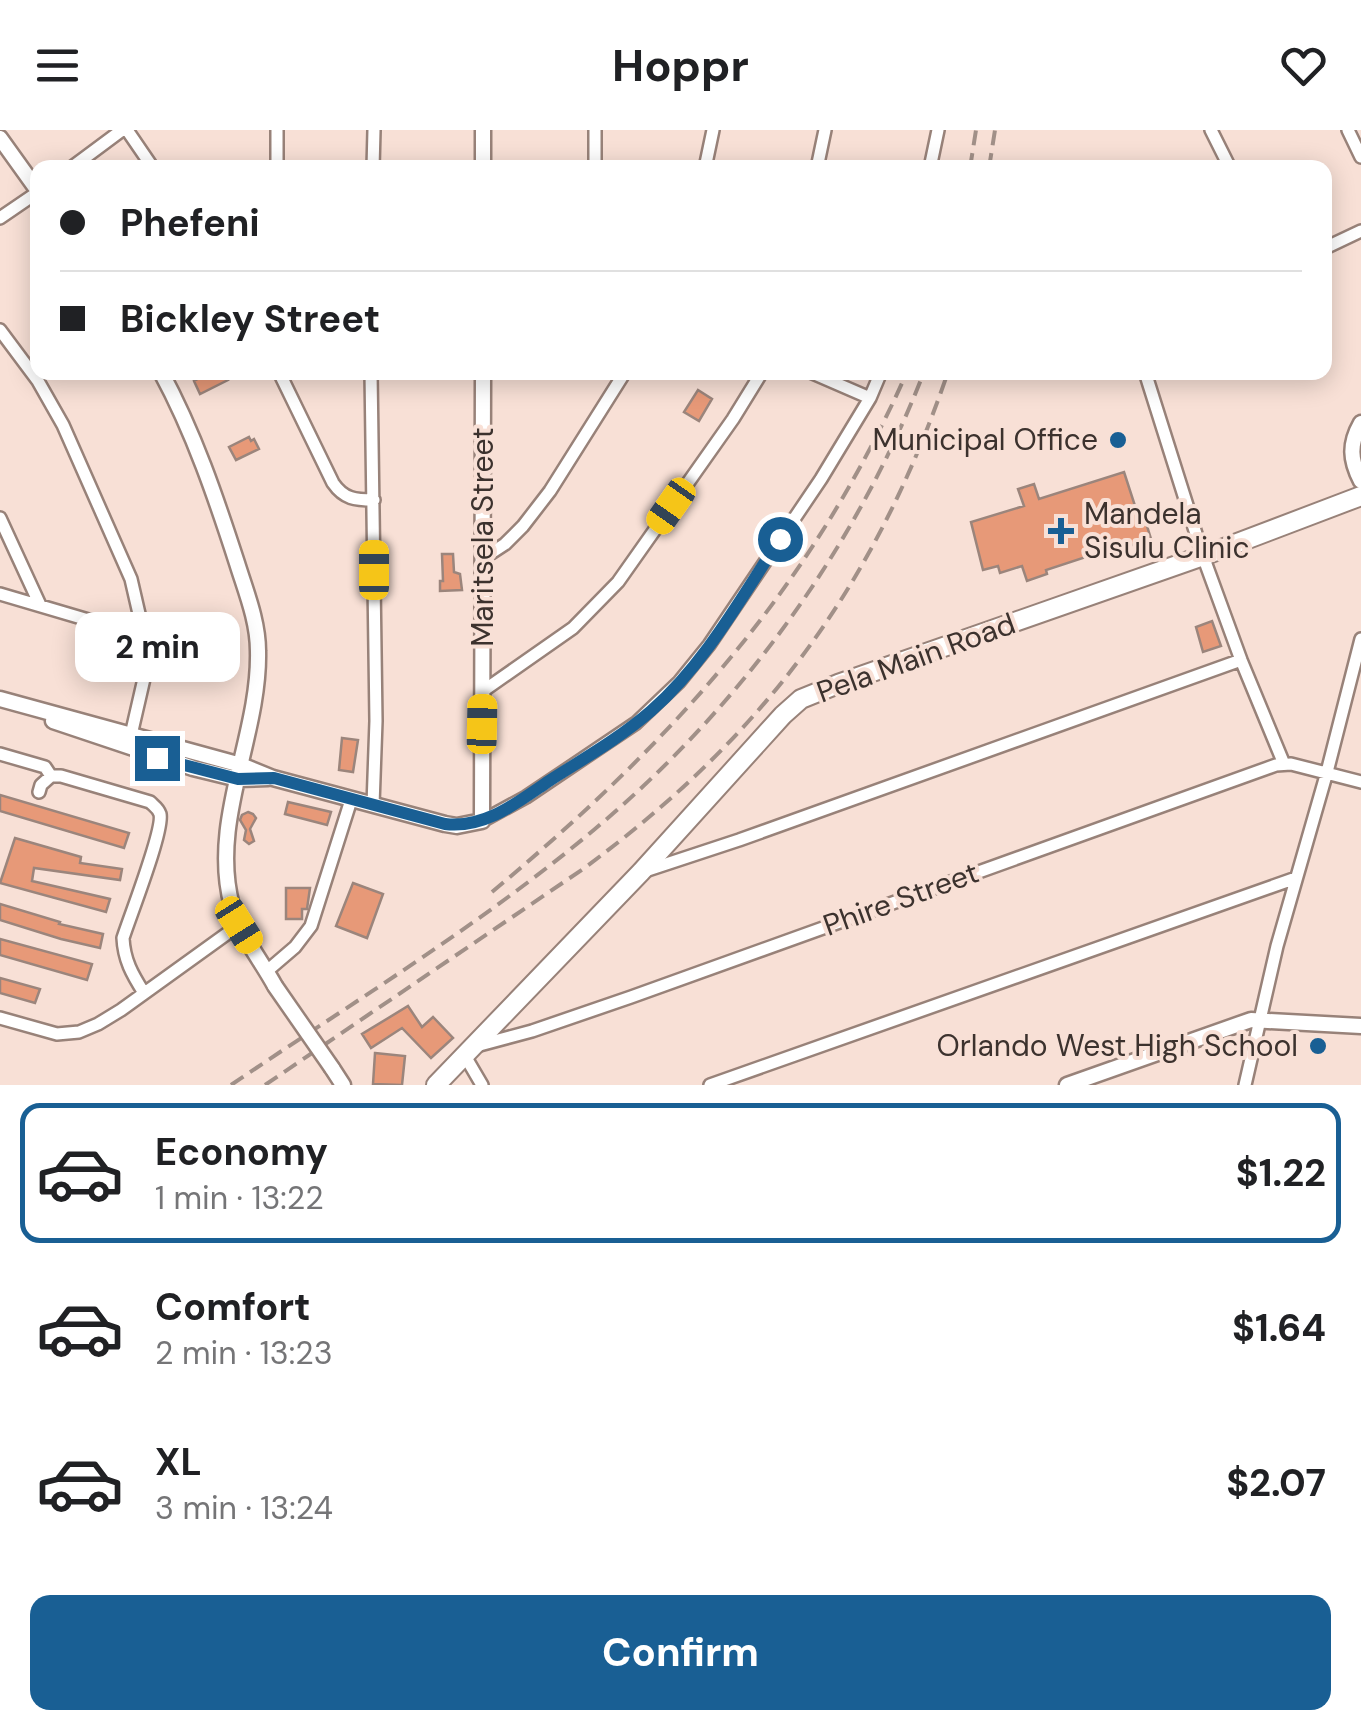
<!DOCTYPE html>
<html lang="en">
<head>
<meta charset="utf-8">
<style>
  body { margin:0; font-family:"DM Sans",sans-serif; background:#f6f6f6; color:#202124; height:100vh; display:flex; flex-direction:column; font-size:38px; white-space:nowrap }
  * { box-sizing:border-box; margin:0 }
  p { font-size:32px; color:#757577 }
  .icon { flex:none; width:55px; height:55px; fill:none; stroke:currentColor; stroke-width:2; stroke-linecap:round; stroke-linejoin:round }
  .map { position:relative; height:955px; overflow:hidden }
  .sheet { display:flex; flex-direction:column; background:#fff; flex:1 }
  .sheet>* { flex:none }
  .guide { position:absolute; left:30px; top:30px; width:1302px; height:220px; border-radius:20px; box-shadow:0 5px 25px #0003; display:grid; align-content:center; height:220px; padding:0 30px; background:#fff }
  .end { position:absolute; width:45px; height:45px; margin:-22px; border:12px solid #195f94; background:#fff; box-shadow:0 0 0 5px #fff }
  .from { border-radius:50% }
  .bubble { position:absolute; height:70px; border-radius:20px; background:#fff; box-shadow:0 5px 25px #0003; font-size:32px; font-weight:700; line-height:70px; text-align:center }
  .car { position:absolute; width:30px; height:60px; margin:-30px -15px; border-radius:12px; box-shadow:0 0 8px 2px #0007; background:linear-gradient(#f5c518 24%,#345 0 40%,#f5c518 0 76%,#345 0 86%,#f5c518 0) }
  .guide b { display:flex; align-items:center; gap:35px; height:95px; font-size:38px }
  .guide b+b { border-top:2px solid #e0e0e0 }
  .guide i { width:25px; height:25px; background:#202124 }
  ul { padding:18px 0 0; list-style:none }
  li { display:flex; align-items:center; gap:30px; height:140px; margin:0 20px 15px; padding:0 10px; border:5px solid transparent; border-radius:20px }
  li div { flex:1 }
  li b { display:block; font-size:38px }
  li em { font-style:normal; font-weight:700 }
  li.on { border-color:#195f94 }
  li>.icon { width:90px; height:90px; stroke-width:1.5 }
  .primary-button { display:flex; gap:20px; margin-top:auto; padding:20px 30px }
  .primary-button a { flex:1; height:115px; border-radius:20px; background:#195f94; color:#fff; font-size:40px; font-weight:700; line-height:115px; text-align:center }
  header { display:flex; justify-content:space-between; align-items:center; height:130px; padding:0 30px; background:#fff; font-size:45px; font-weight:700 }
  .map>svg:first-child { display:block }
</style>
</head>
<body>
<header><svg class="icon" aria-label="menu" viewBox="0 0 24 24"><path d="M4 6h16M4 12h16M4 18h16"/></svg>Hoppr<svg class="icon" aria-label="heart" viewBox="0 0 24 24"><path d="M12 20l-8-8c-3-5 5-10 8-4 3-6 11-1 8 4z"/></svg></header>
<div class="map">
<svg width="1361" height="955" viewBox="0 0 1361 955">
  <rect width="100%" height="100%" fill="#f8e0d6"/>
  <path fill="#e79978" stroke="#9b857c" stroke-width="2.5" d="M 211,242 L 224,242 L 228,250 L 200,264 L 194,251 Z
    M 698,260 L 712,269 L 699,291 L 684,282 Z
    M 249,307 L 251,311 L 254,309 L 259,319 L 236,330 L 229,317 Z
    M 1124,342 L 1137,382 L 1142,380 L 1151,409 L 1114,421 L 1113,418 L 1046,440 L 1047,444 L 1027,451 L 1022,436 L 1000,443 L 998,436 L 983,440 L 971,392 L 1024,376 L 1018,359 L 1034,354 L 1039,369 Z
    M 442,424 L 453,424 L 454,442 L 460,444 L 462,460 L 440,461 L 440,451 L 443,451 Z
    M 1212,491 L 1221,516 L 1203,522 L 1196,497 Z
    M 342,608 L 358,610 L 353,642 L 339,640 Z
    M 0,665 L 129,703 L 124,718 L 0,681 Z
    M 288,672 L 331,682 L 327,695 L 285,684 Z
    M 248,682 L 253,684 L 256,688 L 250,699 L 254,711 L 249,714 L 244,710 L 246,700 L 240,690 L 242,685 Z
    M 15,708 L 81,727 L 80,733 L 122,739 L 120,750 L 34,738 L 32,751 L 110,769 L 106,782 L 0,753 Z
    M 353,753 L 383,764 L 367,808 L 336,796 Z
    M 286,758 L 310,758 L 307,779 L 302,779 L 302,789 L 286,789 Z
    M 0,774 L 60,792 L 59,794 L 103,804 L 100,818 L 61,809 L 0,790 Z
    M 0,809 L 92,834 L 87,850 L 0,825 Z
    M 0,848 L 40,859 L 35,873 L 0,863 Z
    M 408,876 L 422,897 L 433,887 L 453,908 L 431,928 L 402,898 L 371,918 L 362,904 Z
    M 375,923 L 405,926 L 402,955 L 373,954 Z"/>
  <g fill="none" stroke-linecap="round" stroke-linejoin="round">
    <g stroke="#988279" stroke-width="16">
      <path id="minor" d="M 127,0 L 153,38
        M 1211,0 L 1230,38
        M 1348,0 L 1361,27
        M 71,38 L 122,0
        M 277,38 L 277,0
        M 373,38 L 374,0
        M 595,38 L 595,0
        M 705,38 L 713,0
        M 817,38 L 825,0
        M 930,38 L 938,0
        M 0,88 L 38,62
        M 1325,118 L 1361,101
        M 0,200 L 38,251 L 63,295 L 131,449 L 149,527 L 131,605
        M 279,242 L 333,353 C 344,369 355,370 374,370
        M 371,242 L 376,591 L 373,675
        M 810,242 L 870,268
        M 1145,242 L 1203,426 L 1241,530 L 1284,634
        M 0,388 L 40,475
        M 482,429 L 505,414 L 523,396 L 550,361 L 625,242
        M 0,464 L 146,507
        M 483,561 L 573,498 L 618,452 L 733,289 L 762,242
        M 0,624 L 45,637 L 51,646 L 61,646 L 150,672 C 154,676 158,678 160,684 C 164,700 130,786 123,808 C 124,830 132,844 144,863
        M 39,662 L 41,655 L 51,646
        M 482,691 L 526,667 L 636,593 L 679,552 L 709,515 L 821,349 L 870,268 L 881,242
        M 645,741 L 739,710 L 1241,530
        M 267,841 L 295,817 L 311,796 L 351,670
        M 0,888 L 57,904 L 79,902 L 98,894 L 121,880 L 239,795
        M 476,916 L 532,901 L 631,867 L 1276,635 L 1291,634 L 1361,652
        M 465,926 L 482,955
        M 710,955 L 1296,748
        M 1245,955 L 1277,816 L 1327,642 L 1361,509"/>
    </g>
    <g stroke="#988279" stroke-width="19">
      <path id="tertiary" d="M 0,8 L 38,61
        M 483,38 L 483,0
        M 161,242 C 194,303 216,368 237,433 C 246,462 258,491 258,521 C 260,606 209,691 232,776 C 240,805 261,830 275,856
        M 1361,293 C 1349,314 1350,330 1361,351
        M 0,569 L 241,635 L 273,648 L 445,694 L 457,696 L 482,691 L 483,242
        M 53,591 L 193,638 L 238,649 L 268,648
        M 332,938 L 343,955
        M 1067,955 L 1251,890 L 1361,896"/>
    </g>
    <g stroke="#988279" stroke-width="22">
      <path id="secondary" d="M 436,955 L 641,742 L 783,585 L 801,569 L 838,554 L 1203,426 L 1361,366"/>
    </g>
    <use href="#minor" stroke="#fff" stroke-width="11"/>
    <use href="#tertiary" stroke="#fff" stroke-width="14"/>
    <use href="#secondary" stroke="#fff" stroke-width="18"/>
    <path stroke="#a19088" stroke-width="4" stroke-dasharray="15 8" stroke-linecap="butt" d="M 970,38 L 976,0
      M 989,38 L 995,0
      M 492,762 C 672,612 811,459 907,242
      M 231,955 C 356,870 487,791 602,693 C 744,572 856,417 924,242
      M 265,955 L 583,739 C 764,606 875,456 948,242"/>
    <g stroke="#988279" stroke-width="19" stroke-linecap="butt">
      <path id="tertiary-bridge" d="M 275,856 L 332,938"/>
    </g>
    <use href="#tertiary-bridge" stroke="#fff" stroke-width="14"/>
  </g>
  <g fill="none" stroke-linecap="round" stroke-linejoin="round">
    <path stroke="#195f94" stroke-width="12" d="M 157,628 L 238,649 L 274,648 L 445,694 C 485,699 518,672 549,651 C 583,629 620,608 651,581 C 705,534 741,468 780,409"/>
  </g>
  <g fill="#195f94" stroke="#f8e0d6" stroke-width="4">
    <circle cx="1118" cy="310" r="10"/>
    <path d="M1056 386h10v10h10v10h-10v10h-10v-10h-10v-10h10z"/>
    <circle cx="1318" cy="916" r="10"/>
  </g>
  <g text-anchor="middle" stroke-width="8" stroke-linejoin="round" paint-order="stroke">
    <g font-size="30" fill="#3c322e" stroke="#f8e0d6" text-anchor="end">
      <text x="1098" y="320">Municipal Office</text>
      <text x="1084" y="394" text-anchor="start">Mandela<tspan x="1084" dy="34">Sisulu Clinic</tspan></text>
      <text x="1298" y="926">Orlando West High School</text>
    </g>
    <g font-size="30" fill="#3c322e" stroke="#f8e0d6">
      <text transform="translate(483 407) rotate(-90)" y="10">Maritsela Street</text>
      <text transform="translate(916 528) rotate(-20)" y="10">Pela Main Road</text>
      <text transform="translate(901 769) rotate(-20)" y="10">Phire Street</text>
    </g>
  </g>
</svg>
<i class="end from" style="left:780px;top:409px"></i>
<i class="end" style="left:157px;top:628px"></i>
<div class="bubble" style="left:75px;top:482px;width:165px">2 min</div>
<i class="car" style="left:671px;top:376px;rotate:215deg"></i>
<i class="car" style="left:374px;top:440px;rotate:0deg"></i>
<i class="car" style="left:482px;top:594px;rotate:1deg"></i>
<i class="car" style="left:239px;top:795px;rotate:148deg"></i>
<div class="guide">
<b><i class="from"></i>Phefeni</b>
<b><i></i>Bickley Street</b>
</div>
</div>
<section class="sheet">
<ul>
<li class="on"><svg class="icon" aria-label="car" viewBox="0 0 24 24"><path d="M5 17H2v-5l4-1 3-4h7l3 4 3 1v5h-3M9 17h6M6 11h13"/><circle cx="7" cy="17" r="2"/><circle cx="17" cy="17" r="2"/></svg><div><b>Economy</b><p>1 min · 13:22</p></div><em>$1.22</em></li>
<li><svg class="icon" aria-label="car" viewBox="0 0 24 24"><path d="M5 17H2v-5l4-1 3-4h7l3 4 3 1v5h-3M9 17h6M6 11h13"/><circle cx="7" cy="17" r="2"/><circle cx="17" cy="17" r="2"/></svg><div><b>Comfort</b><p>2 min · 13:23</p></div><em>$1.64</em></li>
<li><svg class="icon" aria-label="car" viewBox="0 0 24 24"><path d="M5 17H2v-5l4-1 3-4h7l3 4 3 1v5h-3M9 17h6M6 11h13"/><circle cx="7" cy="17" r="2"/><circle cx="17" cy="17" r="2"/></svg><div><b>XL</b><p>3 min · 13:24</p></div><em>$2.07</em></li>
</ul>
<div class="primary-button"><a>Confirm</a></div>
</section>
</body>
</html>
